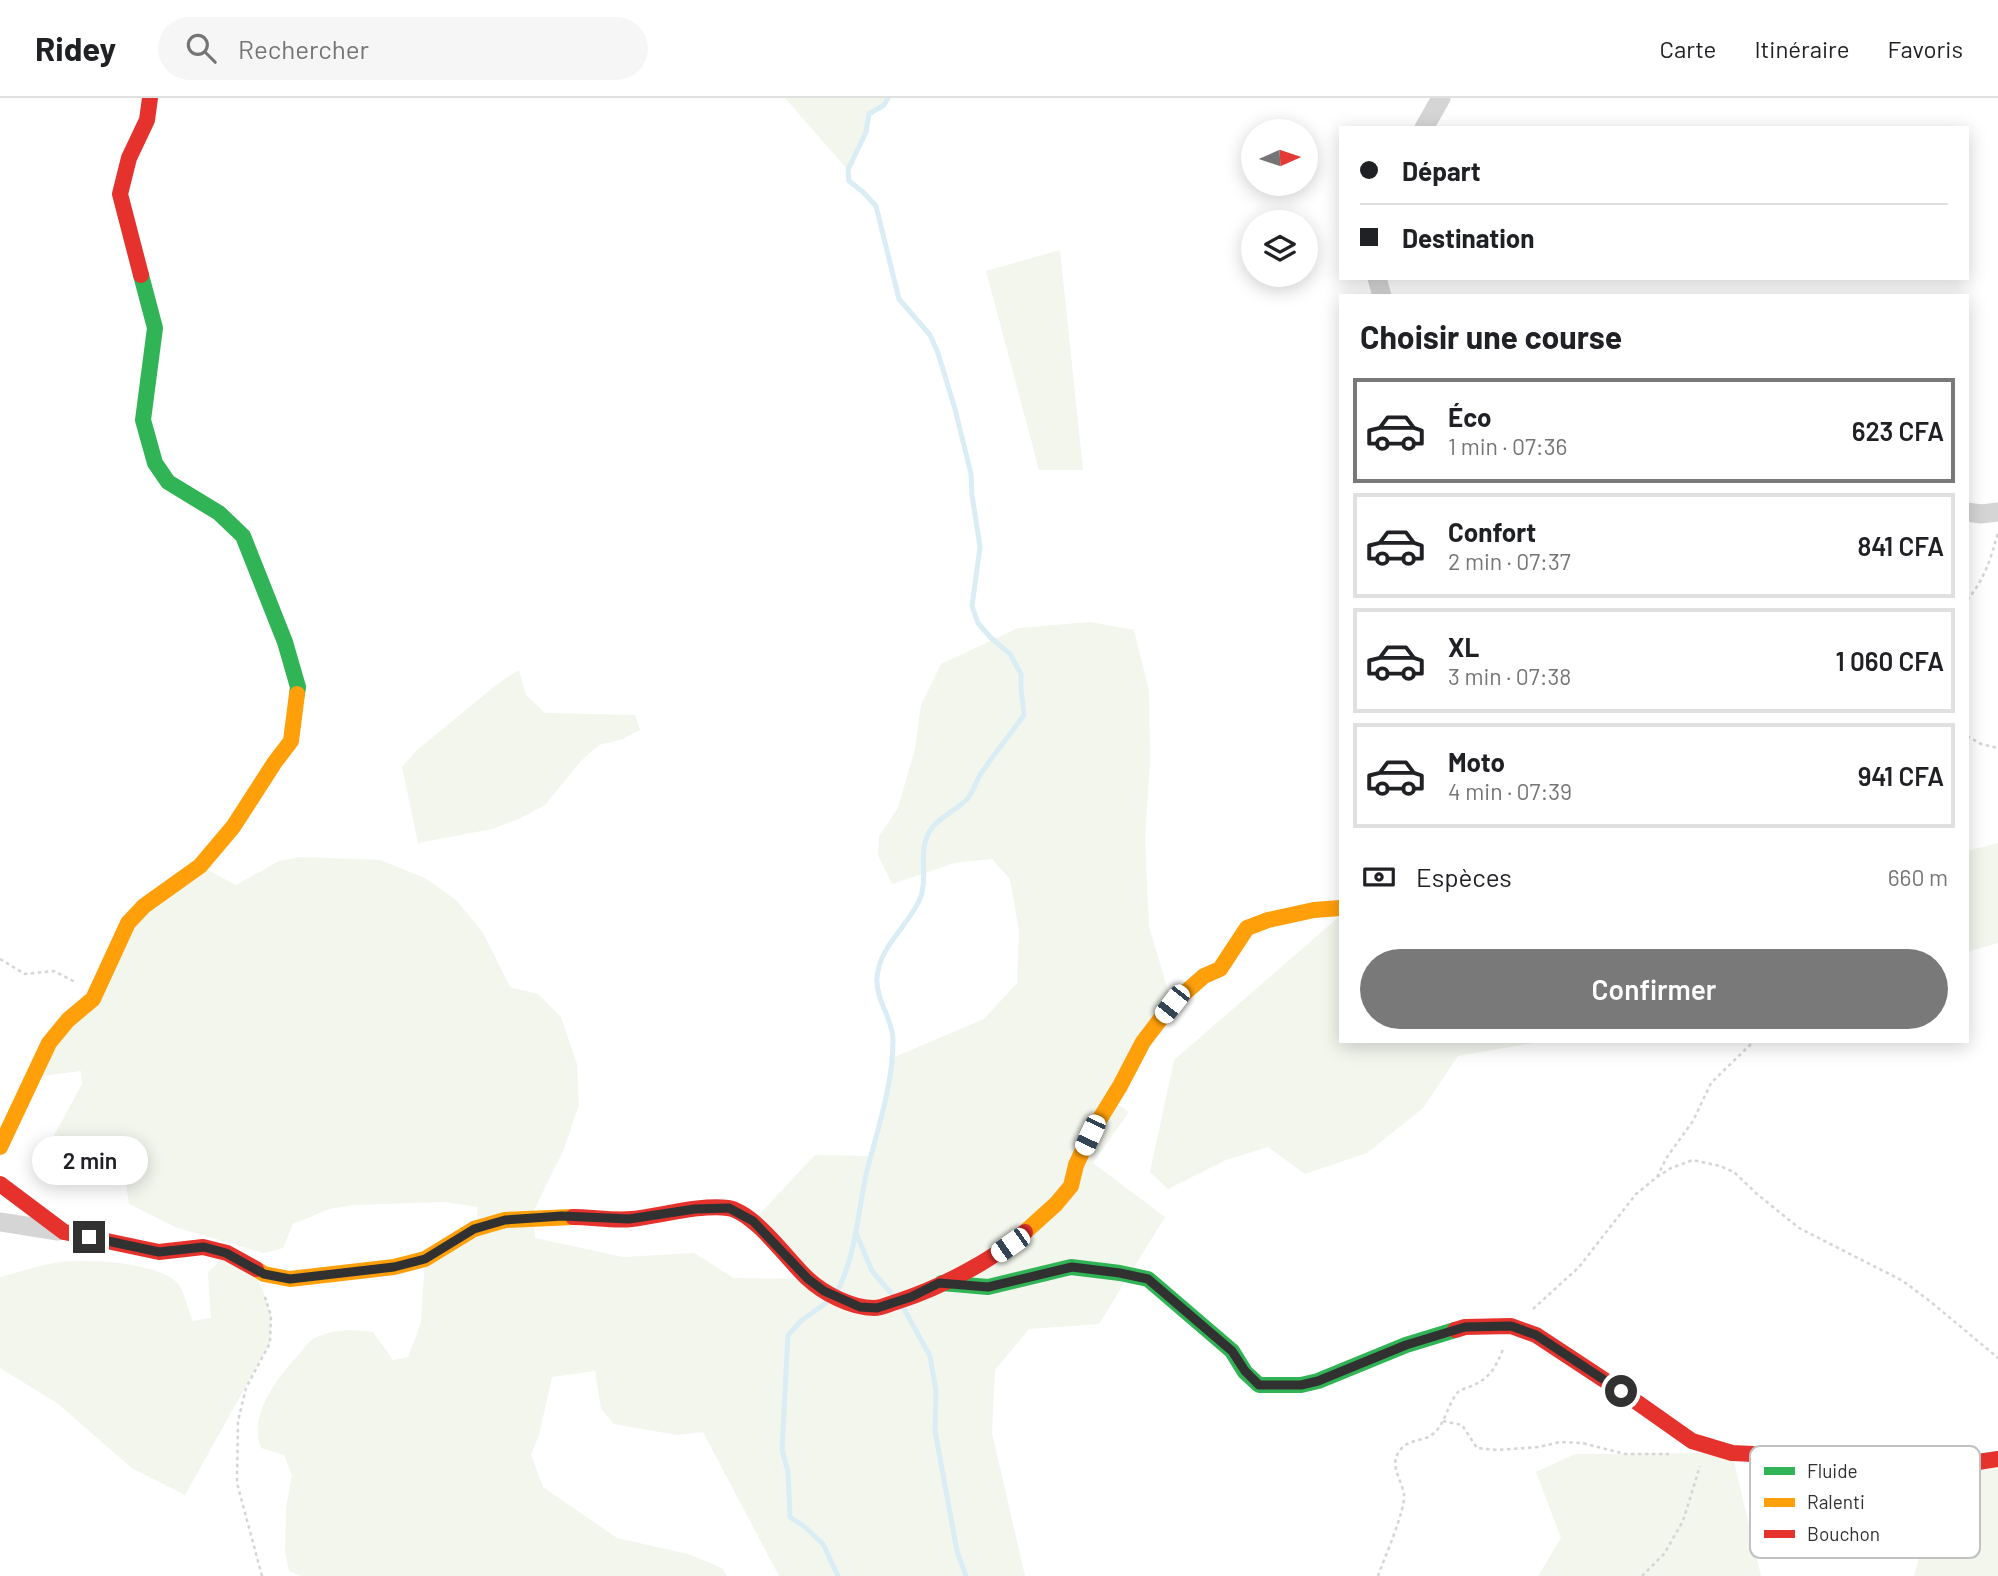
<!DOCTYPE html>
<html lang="fr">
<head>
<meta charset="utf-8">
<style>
  body { margin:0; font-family:Barlow,sans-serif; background:#f6f6f6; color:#202124; height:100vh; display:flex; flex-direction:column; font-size:26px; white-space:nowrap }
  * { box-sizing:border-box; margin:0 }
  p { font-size:23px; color:#757577 }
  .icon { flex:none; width:38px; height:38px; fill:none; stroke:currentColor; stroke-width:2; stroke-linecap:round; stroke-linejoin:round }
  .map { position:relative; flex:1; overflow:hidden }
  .panel { position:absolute; left:1339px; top:196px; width:630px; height:749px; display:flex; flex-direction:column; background:#fff; border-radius:0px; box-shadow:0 4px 18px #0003 }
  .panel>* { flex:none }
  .top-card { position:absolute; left:1339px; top:28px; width:630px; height:154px; border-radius:0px; box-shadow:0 4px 18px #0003; display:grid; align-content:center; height:154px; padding:0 21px; background:#fff }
  .needle { width:46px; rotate:87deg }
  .tools { position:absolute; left:1241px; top:21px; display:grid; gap:14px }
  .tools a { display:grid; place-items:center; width:77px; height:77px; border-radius:50%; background:#fff; box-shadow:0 4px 18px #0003; font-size:35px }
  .end { position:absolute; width:32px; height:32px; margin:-16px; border:9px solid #313131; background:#fff; box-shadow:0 0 0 4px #fff }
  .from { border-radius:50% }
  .bubble { position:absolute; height:49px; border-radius:24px; background:#fff; box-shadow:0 4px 18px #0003; font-size:23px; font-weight:600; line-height:49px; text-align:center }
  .car { position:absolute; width:21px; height:42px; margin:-21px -10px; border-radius:9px; box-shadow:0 0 5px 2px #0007; background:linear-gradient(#fff 24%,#345 0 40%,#fff 0 76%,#345 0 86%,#fff 0) }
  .top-card b { display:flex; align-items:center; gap:24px; height:66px; font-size:26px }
  .top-card b+b { border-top:2px solid #e0e0e0 }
  .top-card i { width:18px; height:18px; background:#202124 }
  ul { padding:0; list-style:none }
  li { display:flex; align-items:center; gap:21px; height:105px; margin:0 14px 10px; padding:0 7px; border:4px solid #e0e0e0; border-radius:0px }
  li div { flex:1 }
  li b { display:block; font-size:26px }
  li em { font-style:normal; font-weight:600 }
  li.active { border-color:#797979 }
  li>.icon { width:63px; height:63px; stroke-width:1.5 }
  h2 { padding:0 21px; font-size:32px; line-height:84px }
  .pay { display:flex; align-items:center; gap:18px; height:77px; padding:0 21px; font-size:26px }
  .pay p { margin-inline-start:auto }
  .cta { display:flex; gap:14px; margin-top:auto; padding:14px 21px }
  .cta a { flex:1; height:80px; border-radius:42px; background:#797979; color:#fff; font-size:28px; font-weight:600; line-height:80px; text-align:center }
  header { display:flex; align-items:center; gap:42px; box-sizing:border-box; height:98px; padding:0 35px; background:#fff; border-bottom:2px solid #e0e0e0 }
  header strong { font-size:33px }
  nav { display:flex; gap:38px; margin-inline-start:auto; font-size:24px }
  .search { width:490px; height:63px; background:#f6f6f6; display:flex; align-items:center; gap:18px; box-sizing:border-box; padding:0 24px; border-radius:38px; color:#757577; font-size:26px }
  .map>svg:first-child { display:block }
</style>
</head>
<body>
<header>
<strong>Ridey</strong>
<div class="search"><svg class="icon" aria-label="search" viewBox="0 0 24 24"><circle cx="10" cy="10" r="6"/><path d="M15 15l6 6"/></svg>Rechercher</div>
<nav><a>Carte</a><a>Itinéraire</a><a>Favoris</a></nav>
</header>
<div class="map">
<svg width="1998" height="1478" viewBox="0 0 1998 1478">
  <rect width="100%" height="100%" fill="#fff"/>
  <path fill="#f2f6ed" d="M 785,0 L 888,0 L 884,7 L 869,16 L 866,34 L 848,72 Z
    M 1060,152 L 1083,372 L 1039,372 L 986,173 Z
    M 1090,524 L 1134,532 L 1149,592 L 1150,664 L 1145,742 L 1149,829 L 1172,906 L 1112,1002 L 1129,1014 L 1093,1065 L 1165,1119 L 1099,1226 L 1029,1231 L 995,1272 L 992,1335 L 1025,1478 L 779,1478 L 703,1334 L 677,1337 L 614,1326 L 601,1311 L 595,1273 L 552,1279 L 539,1337 L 531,1357 L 543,1389 L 617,1440 L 688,1456 L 722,1470 L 727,1478 L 301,1478 L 289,1473 L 285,1454 L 286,1410 L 292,1377 L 284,1357 L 261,1350 C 248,1316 278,1279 300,1255 C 304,1250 309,1243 315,1240 C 333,1231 353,1231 373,1234 L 393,1262 L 408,1259 L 421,1225 L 425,1161 L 476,1130 L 478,1109 L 445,1104 L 353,1107 L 329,1111 L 293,1126 L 283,1150 L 264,1155 L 175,1129 L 129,1106 L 125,1080 L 79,1057 L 58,1064 L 45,1054 L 82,986 L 81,973 L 33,979 L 128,825 L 200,768 L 236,787 L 279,763 L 300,759 L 380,762 L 425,780 L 456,802 L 482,833 L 510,889 L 538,896 L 561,919 L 577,966 L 579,1006 L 564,1051 L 534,1112 L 535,1140 L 623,1159 L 694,1155 L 734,1180 L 807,1181 L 753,1123 L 815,1057 L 871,1058 L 887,995 L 892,960 L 984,921 L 1017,885 L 1019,833 L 1010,781 L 992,761 L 954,765 L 892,786 L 878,757 L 879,738 L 898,710 L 915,651 L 921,607 L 941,566 L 1018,530 Z
    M 519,572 L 526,597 L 545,615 L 635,617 L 640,632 L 623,641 L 599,647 L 582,662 L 545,707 L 519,721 L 492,731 L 418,745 L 402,669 L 417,652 L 500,584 Z
    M 1998,745 L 1998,845 L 1967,854 L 1967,753 Z
    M 1340,818 L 1340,943 L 1545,943 L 1458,958 L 1423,1010 L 1367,1055 L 1305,1076 L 1268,1049 L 1226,1062 L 1168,1091 L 1150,1074 L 1174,962 Z
    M 227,1155 L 249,1167 L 263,1192 L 271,1218 L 270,1245 L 185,1397 L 133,1371 L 57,1305 L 0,1270 L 0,1179 C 18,1174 35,1169 53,1165 C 81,1160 161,1163 179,1187 C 185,1195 188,1213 193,1223 L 211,1220 L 208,1175 Z
    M 1732,1355 L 1761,1478 L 1538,1478 L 1561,1440 L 1536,1374 L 1575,1356 Z
    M 1998,1361 L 1998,1478 L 1914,1478 L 1945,1364 Z"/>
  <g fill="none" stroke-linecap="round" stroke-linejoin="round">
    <path stroke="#daecf4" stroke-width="5" d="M 856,1135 L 872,1173 L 891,1195
      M 839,1190 C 856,1154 858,1114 866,1077 C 877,1032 893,988 893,942 C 893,921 876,903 877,881 C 878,850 907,829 919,803 C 930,780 916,752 931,731 C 940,718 958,712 968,700 C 973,694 976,684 980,677 C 994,656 1010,637 1024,617 L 1021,591 L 1021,576 L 1010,556 L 991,540 L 978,525 L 972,508 L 980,449 L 972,397 L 971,376 L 955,311 L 938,255 L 930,237 L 899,201 L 876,108 L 863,94 L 849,83 L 848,72 L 866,34 L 869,16 L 884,7 L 888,0
      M 826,1205 L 802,1222 L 788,1237 L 782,1351 L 788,1374 L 790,1419 L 805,1429 L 823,1446 L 838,1478
      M 904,1211 L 930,1258 L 936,1293 L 935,1333 L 957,1453 L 966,1478"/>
    <path stroke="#d5d5d5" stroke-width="2.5" stroke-dasharray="3.5 3.5" stroke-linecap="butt" d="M 1967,502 C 1985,481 1991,460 1998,434
      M 1967,638 L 1981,646 L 1998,650
      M 0,861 L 25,876 L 54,873 L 77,885
      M 1657,1079 L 1671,1070 L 1693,1062 L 1720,1068 L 1734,1074 L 1757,1096 L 1799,1130 L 1903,1183 L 1931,1204 L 1998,1260
      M 1533,1211 L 1579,1169 L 1636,1096 L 1657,1079 L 1667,1059 L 1693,1023 L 1711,985 L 1754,943
      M 1443,1323 L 1462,1327 L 1477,1350 L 1497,1352 L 1539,1349 L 1560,1344 L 1582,1345 L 1625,1356 L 1669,1356
      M 262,1478 L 237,1385 L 238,1323 L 246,1290 L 270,1245 L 271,1218 L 265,1199
      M 1378,1478 C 1384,1461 1406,1411 1404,1396 C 1401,1380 1388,1366 1401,1351 C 1408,1342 1421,1343 1430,1338 C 1445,1330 1448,1303 1459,1293 C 1462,1291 1470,1289 1474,1287 C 1490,1280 1497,1267 1503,1251
      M 1642,1478 L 1664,1456 L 1683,1423 L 1700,1368"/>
    <path stroke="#d5d5d5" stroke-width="19" d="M 1424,30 L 1441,0
      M 1377,180 L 1382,198
      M 1967,414 L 1981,416 L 1998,414
      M 0,1124 L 58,1133"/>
    <path stroke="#30b455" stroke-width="16" d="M 141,177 L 155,230 L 143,322 L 155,365 L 168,384 L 219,415 L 243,438 L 285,544 L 298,589 L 297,596
      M 942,1185 L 988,1189 L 1071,1169 L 1120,1175 L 1148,1181 L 1232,1253 L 1245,1274 L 1259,1287 L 1301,1287 L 1318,1283 L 1406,1247 L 1455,1232"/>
    <path stroke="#ff9f0a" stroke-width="16" d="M 0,1049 L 49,945 L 68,922 L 93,901 L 128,825 L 144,808 L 200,768 L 233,729 L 275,664 L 291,643 L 297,596
      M 1025,1134 L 1056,1106 L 1071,1088 L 1076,1067 L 1090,1037 L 1120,988 L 1143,944 L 1172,906 L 1204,878 L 1220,871 L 1247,830 L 1268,822 L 1314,812 L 1340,810
      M 256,1171 L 264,1176 L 290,1181 L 394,1169 L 425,1161 L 474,1131 L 505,1122 L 573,1119"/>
    <path stroke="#e5322d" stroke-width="16" d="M 141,177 L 120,96 L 129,60 L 147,22 L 150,0
      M 0,1086 L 64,1134 L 159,1154 L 203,1149 L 227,1155 L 256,1171
      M 573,1119 C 592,1119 613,1123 632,1121 C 660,1118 701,1106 728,1110 C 754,1114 787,1161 807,1180 C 823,1195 851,1210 874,1210 C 882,1210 891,1205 899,1203 C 941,1189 992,1163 1025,1134
      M 1455,1232 L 1465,1229 L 1511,1228 L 1536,1237 L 1621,1293 L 1692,1343 L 1732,1355 L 1799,1358 L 1860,1365 L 1906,1363 L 1978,1364 L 1998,1361"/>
  </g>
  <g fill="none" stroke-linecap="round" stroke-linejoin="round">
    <path stroke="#313131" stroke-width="9" d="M 89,1139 L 159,1154 L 204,1149 L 226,1155 L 264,1176 L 290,1181 L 394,1169 L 425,1161 L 474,1131 L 505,1122 L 562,1118 L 629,1121 L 695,1111 L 729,1110 L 753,1123 L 808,1181 L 824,1193 L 860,1209 L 877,1210 L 911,1199 L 939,1185 L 988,1189 L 1072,1169 L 1120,1175 L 1148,1181 L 1232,1253 L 1245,1273 L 1259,1287 L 1301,1287 L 1318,1283 L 1406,1247 L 1465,1229 L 1511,1228 L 1536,1237 L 1621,1293"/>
  </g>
  <rect x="1750" y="1348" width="230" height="112" rx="10" fill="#fff" stroke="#c1c1c1" stroke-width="2"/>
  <rect x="1764" y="1369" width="31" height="8" fill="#30b455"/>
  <rect x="1764" y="1400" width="31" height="9" fill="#ff9f0a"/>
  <rect x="1764" y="1432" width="31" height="8" fill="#e5322d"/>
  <g font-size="19" fill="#313131">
    <text x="1807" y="1380">Fluide</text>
    <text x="1807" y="1411">Ralenti</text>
    <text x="1807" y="1443">Bouchon</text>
  </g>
</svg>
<div class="tools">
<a><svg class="needle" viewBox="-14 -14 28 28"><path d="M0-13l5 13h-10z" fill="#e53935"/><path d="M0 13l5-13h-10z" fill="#757577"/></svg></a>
<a><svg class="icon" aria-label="layers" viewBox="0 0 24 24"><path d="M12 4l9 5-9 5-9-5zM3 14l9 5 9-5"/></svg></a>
</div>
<i class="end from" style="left:1621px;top:1293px"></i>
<i class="end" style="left:89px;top:1139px"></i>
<div class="bubble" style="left:32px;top:1038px;width:116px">2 min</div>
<i class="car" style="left:1172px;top:906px;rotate:218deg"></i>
<i class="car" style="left:1090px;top:1037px;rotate:205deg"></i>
<i class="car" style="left:1010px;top:1147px;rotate:235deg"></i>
<div class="top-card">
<b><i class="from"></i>Départ</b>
<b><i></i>Destination</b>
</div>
<section class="panel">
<h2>Choisir une course</h2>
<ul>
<li class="active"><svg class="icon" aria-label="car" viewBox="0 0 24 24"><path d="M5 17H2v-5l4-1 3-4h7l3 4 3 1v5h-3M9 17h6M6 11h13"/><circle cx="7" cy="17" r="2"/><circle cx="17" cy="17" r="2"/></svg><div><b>Éco</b><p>1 min · 07:36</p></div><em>623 CFA</em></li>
<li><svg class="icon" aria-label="car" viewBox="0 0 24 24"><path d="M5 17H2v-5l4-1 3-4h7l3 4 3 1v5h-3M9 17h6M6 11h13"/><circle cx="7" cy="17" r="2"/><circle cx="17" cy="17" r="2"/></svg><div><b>Confort</b><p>2 min · 07:37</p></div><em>841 CFA</em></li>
<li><svg class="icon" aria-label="car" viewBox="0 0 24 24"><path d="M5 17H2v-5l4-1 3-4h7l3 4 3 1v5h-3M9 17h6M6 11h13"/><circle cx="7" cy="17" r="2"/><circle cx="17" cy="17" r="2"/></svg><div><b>XL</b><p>3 min · 07:38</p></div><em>1 060 CFA</em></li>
<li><svg class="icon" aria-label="car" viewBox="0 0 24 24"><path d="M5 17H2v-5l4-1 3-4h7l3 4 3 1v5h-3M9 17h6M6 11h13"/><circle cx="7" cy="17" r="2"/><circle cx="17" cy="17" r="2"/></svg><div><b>Moto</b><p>4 min · 07:39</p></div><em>941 CFA</em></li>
</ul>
<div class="pay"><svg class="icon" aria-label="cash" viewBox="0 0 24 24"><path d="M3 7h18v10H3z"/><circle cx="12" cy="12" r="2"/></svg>Espèces<p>660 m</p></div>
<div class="cta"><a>Confirmer</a></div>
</section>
</div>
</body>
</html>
